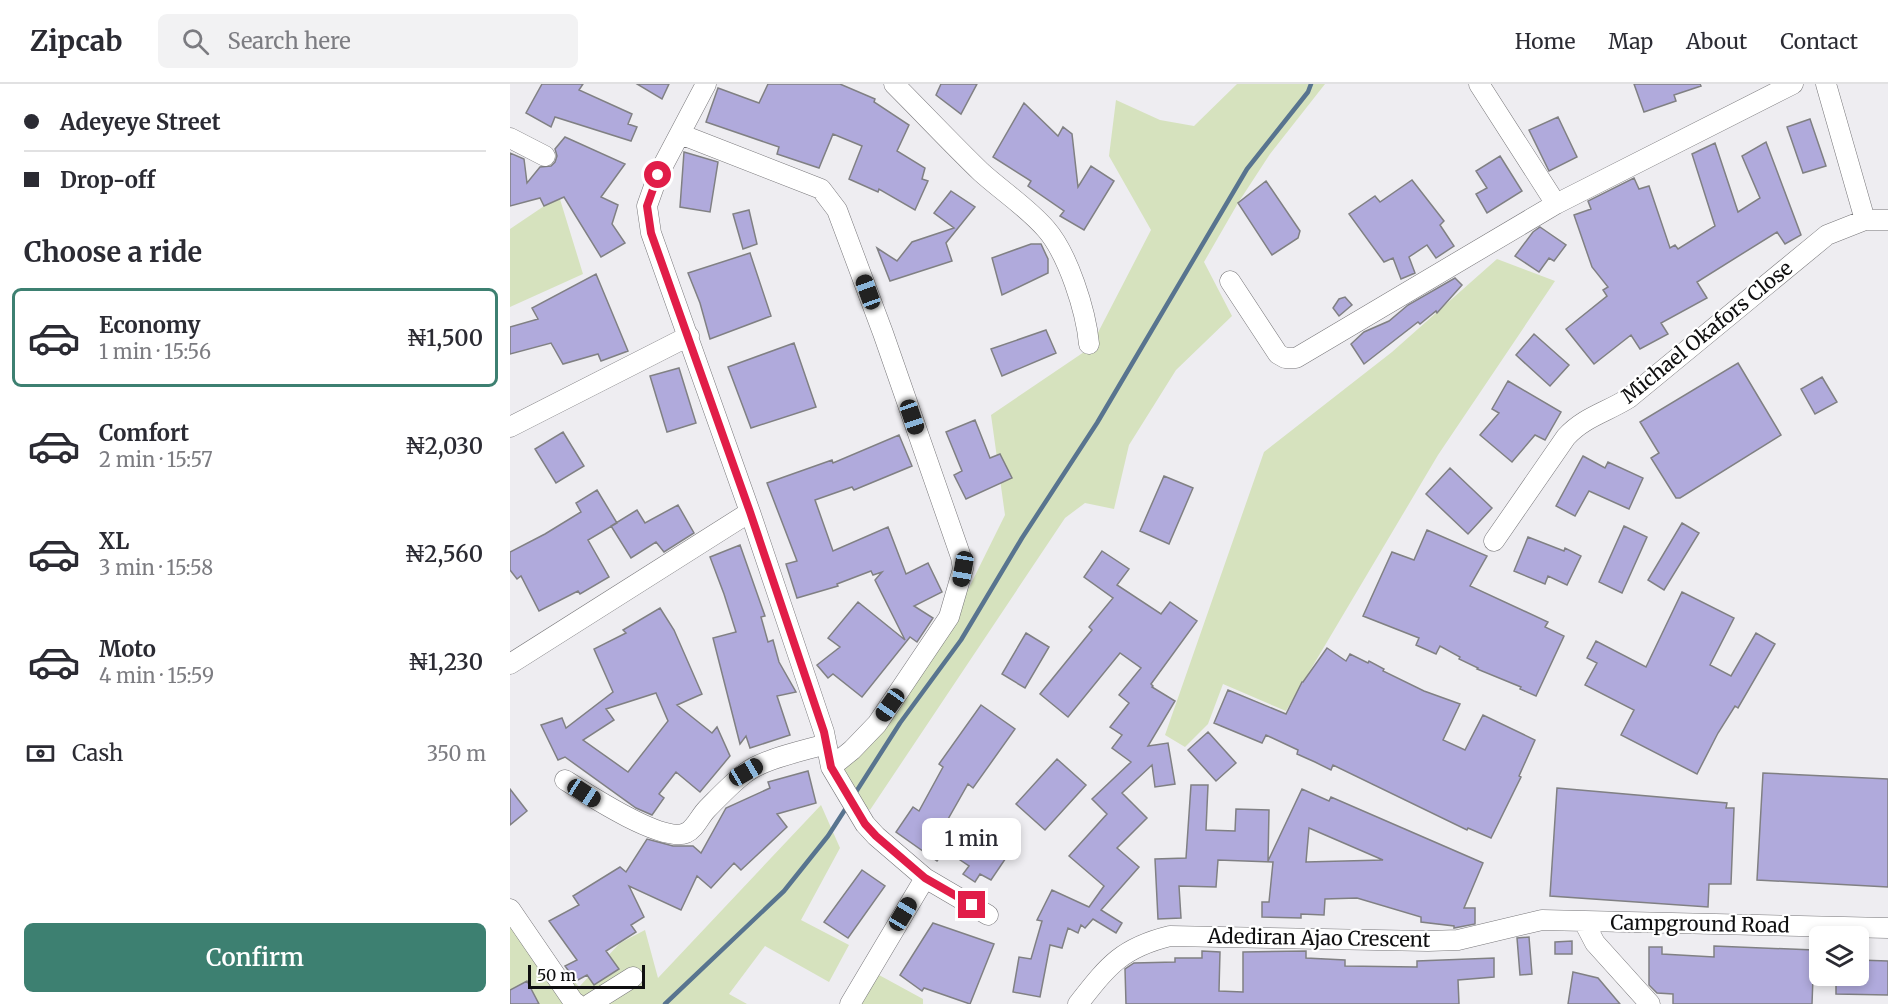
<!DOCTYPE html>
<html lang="en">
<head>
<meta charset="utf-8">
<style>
  body { margin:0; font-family:Merriweather,serif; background:#f2f2f3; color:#2b2b33; height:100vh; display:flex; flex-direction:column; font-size:22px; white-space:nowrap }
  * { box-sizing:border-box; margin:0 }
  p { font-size:20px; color:#7c7c81 }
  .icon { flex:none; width:33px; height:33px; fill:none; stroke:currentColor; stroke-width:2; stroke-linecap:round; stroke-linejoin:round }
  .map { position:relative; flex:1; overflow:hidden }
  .drawer { display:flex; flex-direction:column; background:#fff; width:510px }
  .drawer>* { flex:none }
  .banner { display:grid; align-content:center; height:132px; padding:0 24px; background:#fff }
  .buttons { position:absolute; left:1299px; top:842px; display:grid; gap:12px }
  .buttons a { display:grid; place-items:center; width:60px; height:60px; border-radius:9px; background:#fff; box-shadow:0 3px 9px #0003; font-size:30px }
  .scale { position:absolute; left:18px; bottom:15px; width:117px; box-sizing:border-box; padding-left:6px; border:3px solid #0f0f10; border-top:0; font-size:16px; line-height:21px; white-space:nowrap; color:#0f0f10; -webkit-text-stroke:4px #fff; paint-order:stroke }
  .end { position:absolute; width:27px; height:27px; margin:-14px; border:8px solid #e11d48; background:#fff; box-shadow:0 0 0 3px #fff }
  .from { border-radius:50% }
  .bubble { position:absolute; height:42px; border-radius:9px; background:#fff; box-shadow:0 3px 9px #0003; font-size:20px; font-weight:600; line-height:42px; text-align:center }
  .car { position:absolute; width:18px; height:36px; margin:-18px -9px; border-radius:8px; box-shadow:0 0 4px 2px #0007; background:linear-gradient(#222 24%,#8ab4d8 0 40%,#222 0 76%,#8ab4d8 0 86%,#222 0) }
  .banner b { display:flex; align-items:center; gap:21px; height:57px; font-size:22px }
  .banner b+b { border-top:2px solid #e1e1e2 }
  .banner i { width:15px; height:15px; background:#2b2b33 }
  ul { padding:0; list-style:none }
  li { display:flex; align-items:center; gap:18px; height:99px; margin:0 12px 9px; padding:0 12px; border:3px solid transparent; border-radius:9px }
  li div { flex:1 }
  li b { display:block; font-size:22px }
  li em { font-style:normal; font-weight:600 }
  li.current { border-color:#3d8071 }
  li>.icon { width:54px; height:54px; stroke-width:1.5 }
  h2 { padding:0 24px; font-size:27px; line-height:72px }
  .pay { display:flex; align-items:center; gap:15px; height:66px; padding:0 24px; font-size:22px }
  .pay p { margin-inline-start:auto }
  .primary-button { display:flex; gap:12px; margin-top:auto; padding:12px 24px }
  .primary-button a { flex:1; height:69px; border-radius:9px; background:#3d8071; color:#fff; font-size:24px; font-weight:600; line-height:69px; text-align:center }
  header { display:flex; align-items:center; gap:36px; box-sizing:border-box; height:84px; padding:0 30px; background:#fff; border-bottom:2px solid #e1e1e2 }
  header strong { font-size:28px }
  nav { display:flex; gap:33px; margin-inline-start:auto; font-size:21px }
  .search { width:420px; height:54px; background:#f2f2f3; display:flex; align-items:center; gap:15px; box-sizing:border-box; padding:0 21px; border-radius:9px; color:#7c7c81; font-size:22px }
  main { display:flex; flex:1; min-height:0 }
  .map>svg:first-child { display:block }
</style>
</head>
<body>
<header>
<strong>Zipcab</strong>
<div class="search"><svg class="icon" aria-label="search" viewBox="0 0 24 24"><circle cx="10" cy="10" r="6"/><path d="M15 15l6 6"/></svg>Search here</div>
<nav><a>Home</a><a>Map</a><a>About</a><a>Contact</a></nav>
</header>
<main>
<section class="drawer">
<div class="banner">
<b><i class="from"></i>Adeyeye Street</b>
<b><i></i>Drop-off</b>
</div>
<h2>Choose a ride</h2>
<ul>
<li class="current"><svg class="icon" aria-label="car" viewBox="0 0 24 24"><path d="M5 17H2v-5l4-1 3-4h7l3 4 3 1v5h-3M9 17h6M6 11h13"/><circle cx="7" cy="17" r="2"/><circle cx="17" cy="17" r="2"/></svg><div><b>Economy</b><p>1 min · 15:56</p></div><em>₦1,500</em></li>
<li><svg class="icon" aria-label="car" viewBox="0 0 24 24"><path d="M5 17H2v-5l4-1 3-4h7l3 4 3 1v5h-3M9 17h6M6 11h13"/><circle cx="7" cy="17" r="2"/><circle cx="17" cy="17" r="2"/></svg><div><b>Comfort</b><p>2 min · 15:57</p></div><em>₦2,030</em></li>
<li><svg class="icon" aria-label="car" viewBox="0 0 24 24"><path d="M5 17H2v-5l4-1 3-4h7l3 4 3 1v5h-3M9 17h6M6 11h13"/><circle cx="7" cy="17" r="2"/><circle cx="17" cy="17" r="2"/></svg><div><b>XL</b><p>3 min · 15:58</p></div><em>₦2,560</em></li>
<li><svg class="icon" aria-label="car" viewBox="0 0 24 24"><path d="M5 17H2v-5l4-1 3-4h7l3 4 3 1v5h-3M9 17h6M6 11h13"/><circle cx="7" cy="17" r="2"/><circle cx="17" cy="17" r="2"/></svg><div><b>Moto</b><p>4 min · 15:59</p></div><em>₦1,230</em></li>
</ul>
<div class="pay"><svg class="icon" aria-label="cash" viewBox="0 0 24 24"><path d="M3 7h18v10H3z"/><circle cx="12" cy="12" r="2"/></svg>Cash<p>350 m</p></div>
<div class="primary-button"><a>Confirm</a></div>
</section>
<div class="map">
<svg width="1378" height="920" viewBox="0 0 1378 920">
  <rect width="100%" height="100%" fill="#eeedf1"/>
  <path fill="#d6e2be" d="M 727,0 L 815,0 L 760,70 L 728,119 L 694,178 L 722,232 L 666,286 L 619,361 L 604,425 L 575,419 L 555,434 L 360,726 L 347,717 L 333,684 L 441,540 L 495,431 L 481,331 L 580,264 L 641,146 L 599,72 L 606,16 L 650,36 L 684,42 Z
    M 49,112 L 73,190 L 0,223 L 0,145 Z
    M 987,175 L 1045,197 L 928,371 L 776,627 L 713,600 L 698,640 L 675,663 L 655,651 L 754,368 L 882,268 Z
    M 311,721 L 330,764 L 291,836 L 339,861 L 319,898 L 255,862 L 219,910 L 237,920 L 0,920 L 0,827 L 33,861 L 69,903 L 110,859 L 135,846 L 148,894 Z
    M 369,891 L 413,915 L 413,920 L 347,920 Z"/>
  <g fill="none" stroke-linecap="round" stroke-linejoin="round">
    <path stroke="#58748f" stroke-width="4.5" d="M 344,711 L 390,639 L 451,556 L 512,454 L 587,339 L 737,85 L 798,8 L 801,0
      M 155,920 L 274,807 L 318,752 L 338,721"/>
  </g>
  <path fill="#b0aadc" stroke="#808083" stroke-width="1.5" fill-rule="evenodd" d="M 32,0 L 73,0 L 69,6 L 122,30 L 118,40 L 127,43 L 121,57 L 45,33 L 41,43 L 16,29 Z
    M 127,0 L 159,0 L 152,15 Z
    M 258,0 L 330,0 L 365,15 L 364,18 L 399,41 L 387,67 L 415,84 L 412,95 L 418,97 L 405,126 L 369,105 L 368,108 L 339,95 L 352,62 L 323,50 L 309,84 L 267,70 L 269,63 L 196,38 L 208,4 L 249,19 Z
    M 431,0 L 467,0 L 451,30 L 426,11 Z
    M 1124,0 L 1190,0 L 1191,2 L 1164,11 L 1166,17 L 1134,28 Z
    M 514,19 L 548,52 L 553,43 L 562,50 L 568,103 L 581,82 L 604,97 L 574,146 L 550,132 L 554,127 L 518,102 L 521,97 L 483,73 Z
    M 1048,33 L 1067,73 L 1039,87 L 1019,46 Z
    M 1300,35 L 1316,82 L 1293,89 L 1277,43 Z
    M 55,53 L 115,80 L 91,113 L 108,121 L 102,140 L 115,159 L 91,173 L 54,113 L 34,122 L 30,114 L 0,122 L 0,69 L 14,75 L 17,99 L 30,83 L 41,82 L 45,78 L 47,72 L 45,65 Z
    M 1256,58 L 1291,151 L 1275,160 L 1267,148 L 1187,198 L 1197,214 L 1151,239 L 1158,250 L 1130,265 L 1121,251 L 1084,280 L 1056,245 L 1097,212 L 1093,206 L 1098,203 L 1082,183 L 1064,131 L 1081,125 L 1078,117 L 1124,94 L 1129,105 L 1139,102 L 1160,164 L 1165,161 L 1168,165 L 1205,142 L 1182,70 L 1205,59 L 1228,128 L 1250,114 L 1232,72 Z
    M 174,68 L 208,78 L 200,128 L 170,123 Z
    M 990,72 L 1012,107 L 977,129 L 966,110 L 977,104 L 966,87 Z
    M 902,96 L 934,137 L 930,141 L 944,162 L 926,174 L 917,161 L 899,173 L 905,189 L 891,195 L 883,174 L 874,178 L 839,130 L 865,112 L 870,118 Z
    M 756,97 L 790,147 L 788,154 L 762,171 L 728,119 Z
    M 441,107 L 465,123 L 436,159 L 442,177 L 380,197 L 367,164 L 387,177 L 402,158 L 444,144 L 424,129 Z
    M 239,126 L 247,160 L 233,165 L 223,130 Z
    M 1030,143 L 1056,161 L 1044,177 L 1039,174 L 1029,188 L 1005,172 L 1023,148 Z
    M 521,160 L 531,160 L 538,175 L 538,189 L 492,211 L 482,174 Z
    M 240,169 L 261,232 L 200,255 L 190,219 L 178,189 Z
    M 86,190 L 118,267 L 91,277 L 88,270 L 53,280 L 41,259 L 0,270 L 0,243 L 28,235 L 22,224 Z
    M 945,194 L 952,201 L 927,229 L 926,227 L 910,240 L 908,238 L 854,280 L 841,260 L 854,248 L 879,237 L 898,221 Z
    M 835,213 L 842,221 L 829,232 L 823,224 L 829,215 Z
    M 536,246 L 546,269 L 492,292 L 481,265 Z
    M 1024,250 L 1059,281 L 1040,302 L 1006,271 Z
    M 284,259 L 306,323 L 241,344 L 218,283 Z
    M 1228,279 L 1271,351 L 1170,414 L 1166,414 L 1141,374 L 1149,369 L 1130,338 Z
    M 169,284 L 186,339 L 157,348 L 140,292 Z
    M 1312,293 L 1327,318 L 1305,330 L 1291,305 Z
    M 998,297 L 1051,328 L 1035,356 L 1025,351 L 1002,378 L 970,351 L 989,329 L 982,325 Z
    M 465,336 L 480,374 L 490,370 L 502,394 L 456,415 L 444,391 L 452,387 L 436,348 Z
    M 53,348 L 74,382 L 46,399 L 25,365 Z
    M 389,351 L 402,382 L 344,406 L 342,403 L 305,416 L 323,467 L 378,443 L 396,490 L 418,479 L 432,508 L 404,522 L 423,534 L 407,558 L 400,553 L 352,613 L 323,590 L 318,594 L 307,581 L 330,563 L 318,554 L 348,518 L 395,556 L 365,496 L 372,488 L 363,491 L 361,487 L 327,500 L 328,502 L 287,514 L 276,480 L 287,477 L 257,399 L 322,376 L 323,379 Z
    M 1073,372 L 1095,384 L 1098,378 L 1133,394 L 1119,425 L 1079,407 L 1065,432 L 1046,422 Z
    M 940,384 L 982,424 L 958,450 L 916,410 Z
    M 654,392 L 683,404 L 659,460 L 630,447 Z
    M 87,406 L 107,439 L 78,456 L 99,493 L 70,510 L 68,507 L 29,527 L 11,492 L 7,495 L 0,486 L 0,468 L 35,450 L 71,428 L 66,419 Z
    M 168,421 L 184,449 L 154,468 L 146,458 L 121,474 L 101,442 L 127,426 L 135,439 Z
    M 1172,439 L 1189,449 L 1154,506 L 1138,496 Z
    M 1114,442 L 1137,453 L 1112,509 L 1089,498 Z
    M 917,446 L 977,472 L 960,502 L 1038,538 L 1035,543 L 1054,552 L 1026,612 L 1010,605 L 1011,603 L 967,585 L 968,584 L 949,575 L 950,573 L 930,562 L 926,570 L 906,561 L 909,554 L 853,532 L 882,468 L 904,476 Z
    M 1018,453 L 1054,467 L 1055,464 L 1071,472 L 1057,501 L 1038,492 L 1035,500 L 1004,487 Z
    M 230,461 L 255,532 L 251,533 L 258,558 L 263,556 L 269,578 L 286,608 L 267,612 L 280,651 L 240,664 L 236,652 L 230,660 L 203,554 L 226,548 L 214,510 L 200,473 Z
    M 592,467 L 619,485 L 607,501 L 651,530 L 660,518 L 687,537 L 641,600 L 643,602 L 642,603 L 665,617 L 638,662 L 658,659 L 665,700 L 645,703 L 642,681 L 612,709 L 637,734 L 607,764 L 629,783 L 591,826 L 612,839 L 606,849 L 583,835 L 575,844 L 571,841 L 568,849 L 558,844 L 552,864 L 540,861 L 530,913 L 503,908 L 509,873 L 521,875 L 532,837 L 527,836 L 542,806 L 579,823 L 594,802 L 559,772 L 597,730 L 582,715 L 621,678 L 602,664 L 612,651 L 600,643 L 619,619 L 609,611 L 631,584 L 610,569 L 558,633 L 530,610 L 582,546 L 579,543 L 603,514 L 574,493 Z
    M 1172,508 L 1224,534 L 1200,581 L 1221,592 L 1246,549 L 1265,560 L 1228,624 L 1225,622 L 1208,649 L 1187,690 L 1111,651 L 1124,626 L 1075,601 L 1087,579 L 1077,574 L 1086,557 L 1136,583 Z
    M 150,524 L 164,546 L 192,610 L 167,621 L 202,649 L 207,643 L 220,672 L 190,708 L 166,688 L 149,710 L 154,714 L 142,731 L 126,724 L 55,673 L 48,676 L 31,641 L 52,634 L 56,644 L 103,608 L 84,565 L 116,549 L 113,546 ZM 146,609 L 158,637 L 118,688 L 73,656 L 104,636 L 96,625 Z
    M 516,549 L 539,563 L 515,604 L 492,590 Z
    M 817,564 L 836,577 L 840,570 L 858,579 L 859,577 L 874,585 L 873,587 L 914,607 L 950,620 L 933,656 L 955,666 L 973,631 L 1025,656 L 1009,692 L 1011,693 L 981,754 L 958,744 L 957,746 L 823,681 L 821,686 L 805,678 L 787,670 L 788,666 L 756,651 L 752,659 L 704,639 L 718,606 L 776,630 L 792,598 L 793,598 Z
    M 471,621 L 505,645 L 463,704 L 458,700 L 433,744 L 456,760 L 468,743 L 502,765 L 481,796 L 470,790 L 465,798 L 453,790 L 459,782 L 435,766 L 427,777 L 386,748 L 403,723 L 409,727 L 433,683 L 429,680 Z
    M 698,648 L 726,679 L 706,697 L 678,666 Z
    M 547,675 L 576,701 L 535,746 L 506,720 Z
    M 298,687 L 306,719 L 267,730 L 277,743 L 231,786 L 224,779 L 201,804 L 187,792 L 171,826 L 119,802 L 134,833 L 121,841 L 126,848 L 96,867 L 109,885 L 84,901 L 77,891 L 66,897 L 55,882 L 67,876 L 39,837 L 69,821 L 63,812 L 110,783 L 116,788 L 137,755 L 163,762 L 183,762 L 191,769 L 216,724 L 260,704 L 258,698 Z
    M 1253,689 L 1378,695 L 1378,803 L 1247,796 Z
    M 681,701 L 698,701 L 696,746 L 725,747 L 726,725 L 759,726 L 758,777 L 792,705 L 819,717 L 821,713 L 973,779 L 954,824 L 965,824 L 965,840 L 944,844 L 944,842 L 911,838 L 911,833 L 847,814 L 815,815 L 814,831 L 791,830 L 791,834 L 752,833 L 752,818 L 759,818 L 763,778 L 708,776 L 706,803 L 669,802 L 671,834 L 648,835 L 645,775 L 676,774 ZM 799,744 L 873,776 L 796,778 Z
    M 1047,704 L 1217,719 L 1216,724 L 1224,724 L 1221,800 L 1199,800 L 1198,823 L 1040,812 Z
    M 0,705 L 17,727 L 0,741 Z
    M 352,786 L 375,802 L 338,854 L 314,838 Z
    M 423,839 L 484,860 L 460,920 L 414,904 L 412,907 L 390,891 Z
    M 1019,853 L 1022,890 L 1010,891 L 1007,854 Z
    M 1062,857 L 1062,870 L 1045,870 L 1045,858 Z
    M 1204,862 L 1304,866 L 1302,920 L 1163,920 L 1163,910 L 1147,909 L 1139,901 L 1139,863 L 1152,863 L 1152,870 L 1204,873 Z
    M 692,867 L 710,868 L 709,907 L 733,908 L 733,868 L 796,867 L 796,874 L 835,876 L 835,882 L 907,883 L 907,877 L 984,874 L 984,893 L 948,896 L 949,920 L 616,920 L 615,885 L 624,879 L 665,878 L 665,874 L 692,874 Z
    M 1348,876 L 1378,877 L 1378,911 L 1326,910 L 1326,891 L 1348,891 Z
    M 1063,888 L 1088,894 L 1110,920 L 1058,920 Z
    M 17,897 L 29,920 L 0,920 L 0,906 Z"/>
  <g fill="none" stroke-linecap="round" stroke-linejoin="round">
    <g stroke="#777679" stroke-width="21">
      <path id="minor" d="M 196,0 L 148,91 L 137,122 L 141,149 L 240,428 L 314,648 L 321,683 L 355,740 L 366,752 L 415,794 L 478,831
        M 384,0 C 413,29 441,59 471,88 C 492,107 518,124 536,145 C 558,170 576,227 579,260
        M 969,0 L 1046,120
        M 1316,0 L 1355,136
        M 170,50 L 311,105 L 327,126 L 373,249 L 451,473 L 453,485 L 439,533 L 367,640 L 342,666 L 321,683
        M 0,54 L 35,72
        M 720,197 L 768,270 L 775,274 L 786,274 L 1046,120 L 1283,0
        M 0,343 L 179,252
        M 984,457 L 1056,353 C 1074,333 1097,328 1119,314 L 1317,151 L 1355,136 L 1378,136
        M 0,580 L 240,428
        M 55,696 C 77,710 152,759 176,749 C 185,745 190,732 197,725 C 209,713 221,700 234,690 C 252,675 293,667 316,660
        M 0,825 L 63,917 L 67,920
        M 1074,838 L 1085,859 L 1140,920
        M 80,920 L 123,893
        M 340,920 L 415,794
        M 568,920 C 598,882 611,864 660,852 L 918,857 L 948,856 L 1032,836 L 1378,844"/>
    </g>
    <use href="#minor" stroke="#fff" stroke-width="20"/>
  </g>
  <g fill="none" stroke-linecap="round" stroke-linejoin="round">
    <path stroke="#e11d48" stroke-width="8" d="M 148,91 L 137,122 L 141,149 L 240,428 L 314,648 L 321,683 L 355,740 L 366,752 L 415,794 L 462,821"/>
  </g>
  <g text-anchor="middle" stroke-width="4.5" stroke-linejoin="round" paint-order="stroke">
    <g font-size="20" fill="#0f0f10" stroke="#fff">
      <text transform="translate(1197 248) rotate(-39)" y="7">Michael Okafors Close</text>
      <text transform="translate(1190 840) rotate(1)" y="7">Campground Road</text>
      <text transform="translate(809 854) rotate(1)" y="7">Adediran Ajao Crescent</text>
    </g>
  </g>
</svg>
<div class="buttons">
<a><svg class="icon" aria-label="layers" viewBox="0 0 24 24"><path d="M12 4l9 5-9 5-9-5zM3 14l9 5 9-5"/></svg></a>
</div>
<div class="scale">50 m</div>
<i class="end from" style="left:148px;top:91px"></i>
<i class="end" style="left:462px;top:821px"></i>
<div class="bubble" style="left:412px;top:734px;width:99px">1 min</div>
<i class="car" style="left:358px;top:208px;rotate:340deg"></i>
<i class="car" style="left:402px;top:333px;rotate:161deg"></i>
<i class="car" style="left:453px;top:485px;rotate:190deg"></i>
<i class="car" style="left:380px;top:621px;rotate:215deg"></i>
<i class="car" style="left:236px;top:688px;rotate:60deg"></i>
<i class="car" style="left:74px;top:709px;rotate:123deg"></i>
<i class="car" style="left:393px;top:830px;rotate:31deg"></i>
</div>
</main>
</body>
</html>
